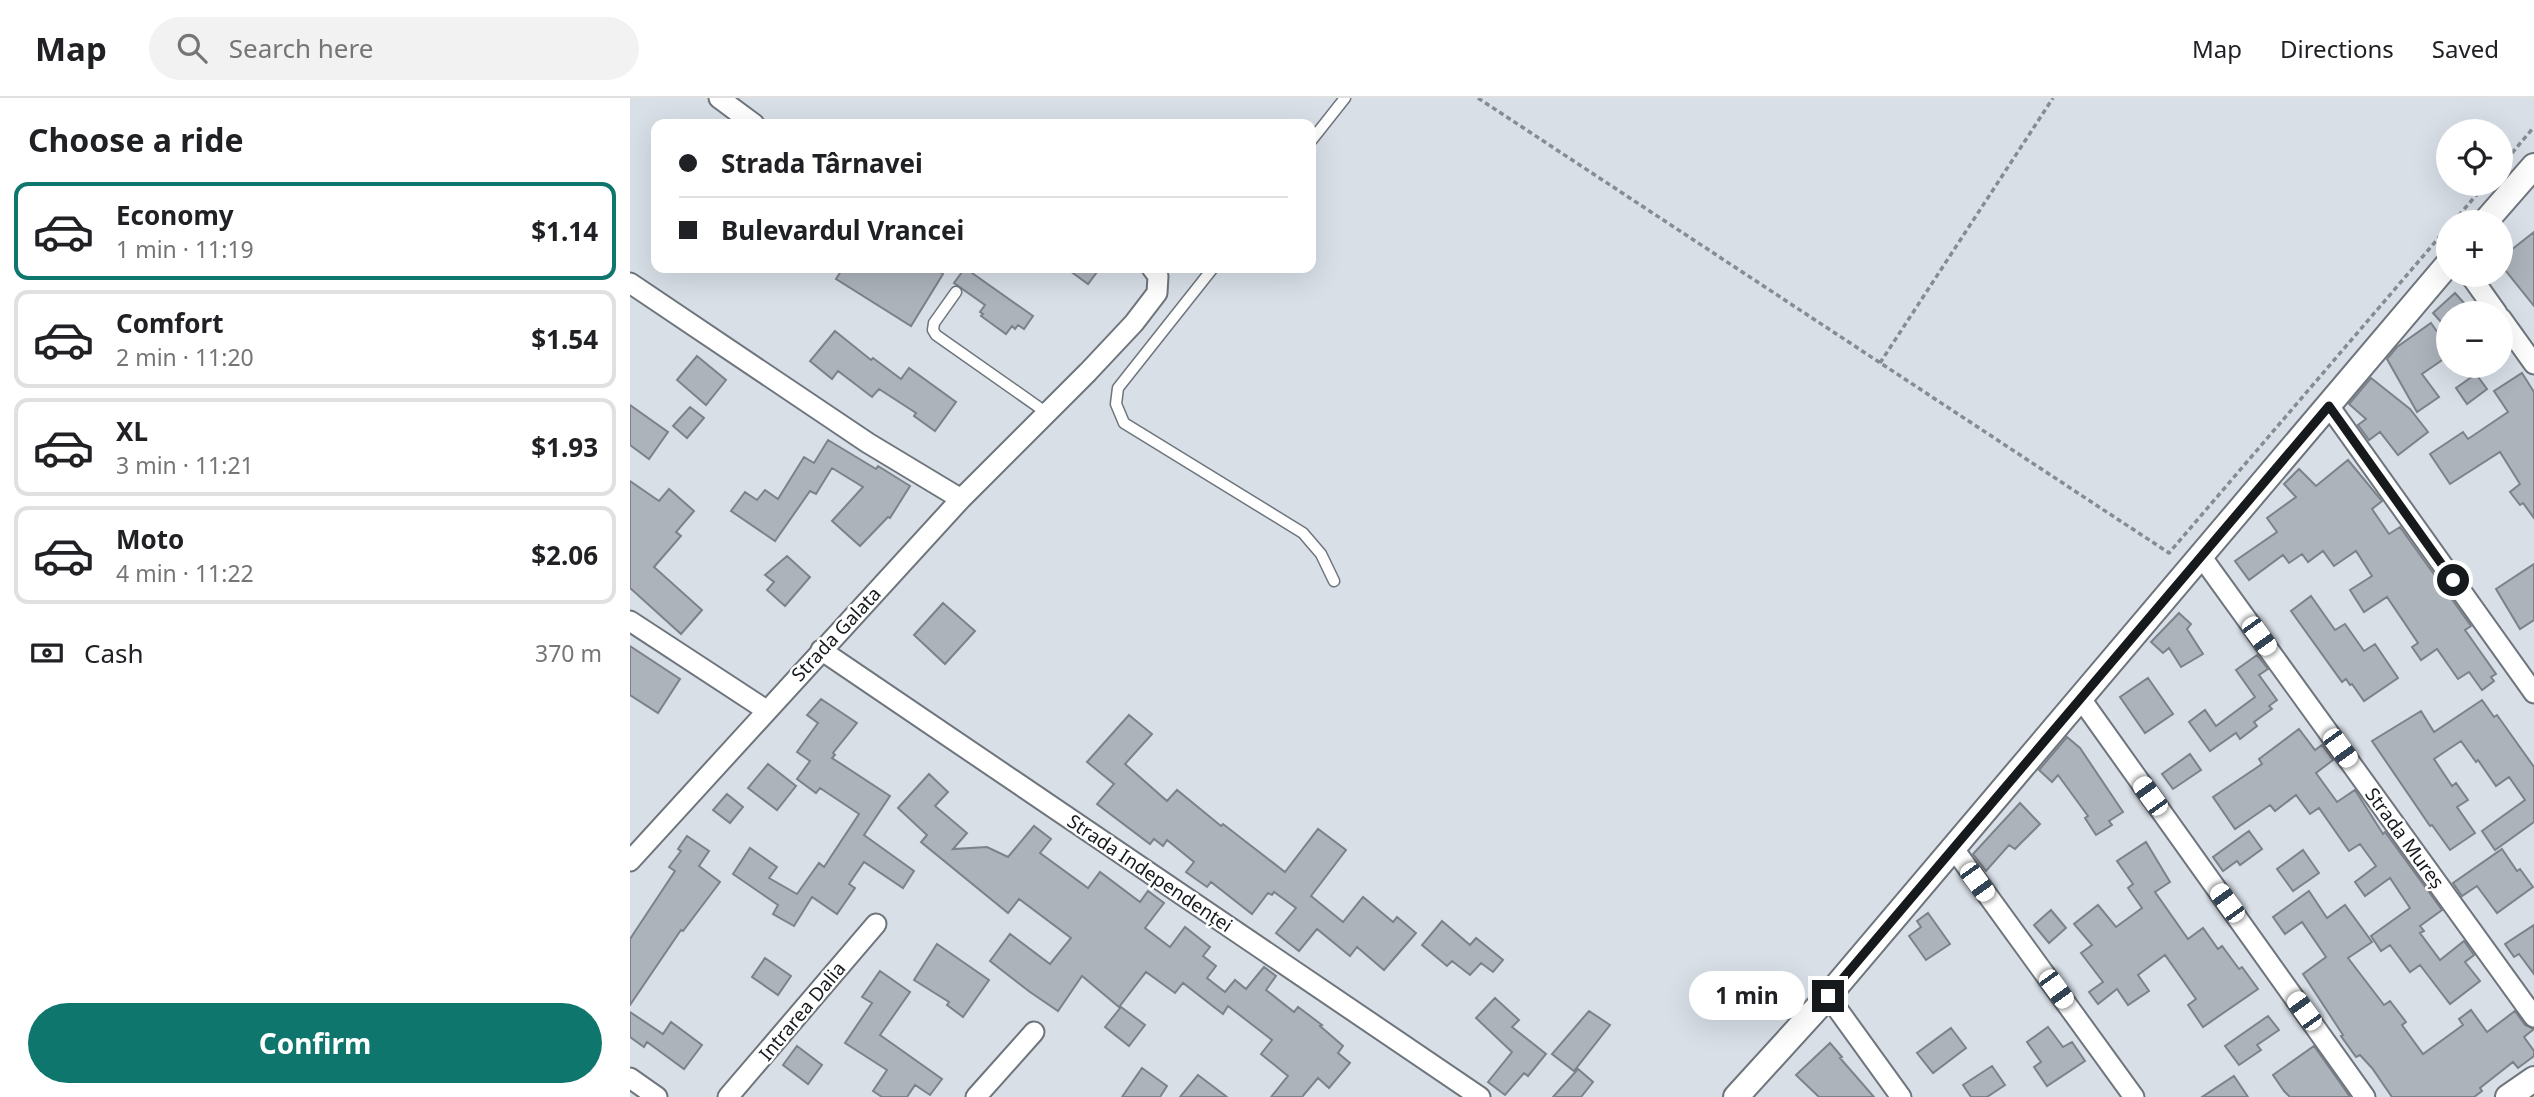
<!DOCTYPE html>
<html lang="en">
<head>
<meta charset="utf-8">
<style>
  body { margin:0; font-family:"Noto Sans",sans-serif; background:#f2f2f2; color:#202124; height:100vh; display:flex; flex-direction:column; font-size:26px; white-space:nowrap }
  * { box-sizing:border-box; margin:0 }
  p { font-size:23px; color:#757577 }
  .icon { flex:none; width:38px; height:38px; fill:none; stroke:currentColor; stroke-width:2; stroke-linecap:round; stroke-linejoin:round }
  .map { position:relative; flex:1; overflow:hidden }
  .side { display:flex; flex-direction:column; background:#fff; width:630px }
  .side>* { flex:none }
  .guide { position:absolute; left:21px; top:21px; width:665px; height:154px; border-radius:14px; box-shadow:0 7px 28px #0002; display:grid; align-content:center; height:154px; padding:0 28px; background:#fff }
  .buttons { position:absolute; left:1806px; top:21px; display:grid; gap:14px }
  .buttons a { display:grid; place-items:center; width:77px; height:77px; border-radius:50%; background:#fff; box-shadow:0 7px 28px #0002; font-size:35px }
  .end { position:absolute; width:32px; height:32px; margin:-16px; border:9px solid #171a1d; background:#fff; box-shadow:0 0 0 4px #fff }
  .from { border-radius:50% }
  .bubble { position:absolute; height:49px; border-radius:24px; background:#fff; box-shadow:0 7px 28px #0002; font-size:23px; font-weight:700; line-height:49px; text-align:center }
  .car { position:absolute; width:21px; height:42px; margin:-21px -10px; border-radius:9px; box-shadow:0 0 5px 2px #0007; background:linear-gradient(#fff 24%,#345 0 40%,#fff 0 76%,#345 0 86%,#fff 0) }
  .guide b { display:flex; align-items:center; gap:24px; height:66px; font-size:26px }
  .guide b+b { border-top:2px solid #e0e0e0 }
  .guide i { width:18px; height:18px; background:#202124 }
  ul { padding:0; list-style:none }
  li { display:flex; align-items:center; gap:21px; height:98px; margin:0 14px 10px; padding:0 14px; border:4px solid #e0e0e0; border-radius:14px }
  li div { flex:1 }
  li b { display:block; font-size:26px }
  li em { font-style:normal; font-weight:700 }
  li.active { border-color:#0f766e }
  li>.icon { width:63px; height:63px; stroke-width:1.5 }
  h2 { padding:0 28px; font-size:32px; line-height:84px }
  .pay { display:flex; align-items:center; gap:18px; height:77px; padding:0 28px; font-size:26px }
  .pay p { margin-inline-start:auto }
  .action { display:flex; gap:14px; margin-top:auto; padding:14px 28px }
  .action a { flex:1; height:80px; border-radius:42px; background:#0f766e; color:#fff; font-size:28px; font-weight:700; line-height:80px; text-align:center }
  header { display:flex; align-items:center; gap:42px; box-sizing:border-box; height:98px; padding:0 35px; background:#fff; border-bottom:2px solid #e0e0e0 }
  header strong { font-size:33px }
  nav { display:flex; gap:38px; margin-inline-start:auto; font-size:24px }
  .search { width:490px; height:63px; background:#f2f2f2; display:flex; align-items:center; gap:18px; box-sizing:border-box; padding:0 24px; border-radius:38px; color:#757577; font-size:26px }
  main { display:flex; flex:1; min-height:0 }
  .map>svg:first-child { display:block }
</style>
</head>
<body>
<header>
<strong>Map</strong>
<div class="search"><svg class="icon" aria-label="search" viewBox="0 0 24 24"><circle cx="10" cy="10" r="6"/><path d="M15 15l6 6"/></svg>Search here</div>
<nav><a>Map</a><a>Directions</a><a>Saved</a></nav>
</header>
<main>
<section class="side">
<h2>Choose a ride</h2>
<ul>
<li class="active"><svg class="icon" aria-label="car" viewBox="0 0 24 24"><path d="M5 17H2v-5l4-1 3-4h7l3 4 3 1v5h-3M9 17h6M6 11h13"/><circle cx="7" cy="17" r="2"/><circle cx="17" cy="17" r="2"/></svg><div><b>Economy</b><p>1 min · 11:19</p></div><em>$1.14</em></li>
<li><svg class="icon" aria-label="car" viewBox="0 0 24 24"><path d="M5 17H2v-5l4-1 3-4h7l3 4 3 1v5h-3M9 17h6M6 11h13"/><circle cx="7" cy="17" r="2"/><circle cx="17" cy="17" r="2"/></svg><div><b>Comfort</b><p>2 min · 11:20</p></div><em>$1.54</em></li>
<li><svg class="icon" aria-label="car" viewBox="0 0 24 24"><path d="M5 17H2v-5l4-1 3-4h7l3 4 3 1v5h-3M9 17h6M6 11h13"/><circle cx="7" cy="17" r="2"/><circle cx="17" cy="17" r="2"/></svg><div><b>XL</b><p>3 min · 11:21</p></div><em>$1.93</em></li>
<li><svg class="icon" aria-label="car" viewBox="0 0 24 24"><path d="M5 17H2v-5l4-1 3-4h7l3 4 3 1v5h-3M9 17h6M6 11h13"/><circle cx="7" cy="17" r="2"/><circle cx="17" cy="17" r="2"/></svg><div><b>Moto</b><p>4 min · 11:22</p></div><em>$2.06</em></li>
</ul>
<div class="pay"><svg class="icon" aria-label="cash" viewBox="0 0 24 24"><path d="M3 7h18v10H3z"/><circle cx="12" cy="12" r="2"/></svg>Cash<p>370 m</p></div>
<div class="action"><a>Confirm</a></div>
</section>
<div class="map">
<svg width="1904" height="999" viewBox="0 0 1904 999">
  <rect width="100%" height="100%" fill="#d8dfe7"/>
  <path fill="#acb3bb" stroke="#7c828a" stroke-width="2" d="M 1904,134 L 1904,208 L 1871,167 L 1871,160 Z
    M 213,170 L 303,170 L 313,176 L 281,228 L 206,181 Z
    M 335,170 L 403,218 L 394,231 L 388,227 L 385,231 L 382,228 L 376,236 L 351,218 L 353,216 L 350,214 L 355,207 L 324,185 Z
    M 436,170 L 470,170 L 458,186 Z
    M 1825,195 L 1834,205 L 1823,215 L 1818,215 L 1818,219 L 1812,225 L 1803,215 Z
    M 1801,225 L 1818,249 L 1818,258 L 1792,276 L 1809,299 L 1787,314 L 1757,261 L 1767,249 Z
    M 205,233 L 241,262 L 243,260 L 271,281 L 279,270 L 326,304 L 305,333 L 284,318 L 286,315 L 249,291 L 242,299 L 208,273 L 202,281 L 180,263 Z
    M 67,258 L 96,282 L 76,307 L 47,282 Z
    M 1892,275 L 1904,294 L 1904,420 L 1893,405 L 1890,407 L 1880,394 L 1890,386 L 1870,354 L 1820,386 L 1800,356 L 1833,334 L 1838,341 L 1878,314 L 1864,293 Z
    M 1846,276 L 1857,291 L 1837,306 L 1826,290 Z
    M 1741,280 L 1780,311 L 1798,334 L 1768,357 L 1750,334 L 1739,342 L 1728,327 L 1736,321 L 1719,306 Z
    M 0,307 L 38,334 L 19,361 L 0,347 Z
    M 60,309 L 74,320 L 57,340 L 43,328 Z
    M 198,342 L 246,371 L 248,368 L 280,388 L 260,420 L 258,419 L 230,448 L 202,423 L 233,389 L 202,370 L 186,396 L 180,393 L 145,443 L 101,413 L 115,394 L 127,402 L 135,392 L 148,401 L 174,359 L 184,365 Z
    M 1718,362 L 1752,403 L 1742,411 L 1759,436 L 1770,429 L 1841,528 L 1835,532 L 1866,576 L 1861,579 L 1864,583 L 1852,592 L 1839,574 L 1828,581 L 1807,551 L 1791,562 L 1782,549 L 1788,545 L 1757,499 L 1734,514 L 1720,492 L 1742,478 L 1726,453 L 1704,468 L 1693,453 L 1678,464 L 1672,456 L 1659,465 L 1653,457 L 1619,482 L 1605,463 L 1647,434 L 1637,420 L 1666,399 L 1654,386 L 1669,371 L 1686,388 Z
    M 0,383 L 29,403 L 39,391 L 64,413 L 46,434 L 51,438 L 24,469 L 72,512 L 51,536 L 0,490 Z
    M 157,458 L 180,479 L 155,508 L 137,492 L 144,484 L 135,477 Z
    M 1904,466 L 1904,522 L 1890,531 L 1866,491 Z
    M 1681,498 L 1705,532 L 1715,526 L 1734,553 L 1745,546 L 1768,580 L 1734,603 L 1722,586 L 1720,587 L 1716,581 L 1712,584 L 1661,513 Z
    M 313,505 L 345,533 L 315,566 L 284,537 Z
    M 1549,515 L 1561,526 L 1557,531 L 1573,556 L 1551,569 L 1539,550 L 1533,555 L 1521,544 Z
    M 0,548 L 50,581 L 28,615 L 0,597 Z
    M 1627,557 L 1638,571 L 1629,577 L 1647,602 L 1639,608 L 1642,611 L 1624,624 L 1627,628 L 1610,641 L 1606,635 L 1580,653 L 1559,624 L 1575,612 L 1586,628 L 1625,599 L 1606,572 Z
    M 1518,580 L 1543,616 L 1515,635 L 1490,599 Z
    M 191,601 L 227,625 L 203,655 L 205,657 L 202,660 L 260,698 L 234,737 L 284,773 L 273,790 L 234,764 L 219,786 L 225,790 L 207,816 L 182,799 L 164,828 L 143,816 L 148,807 L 103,776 L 120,750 L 147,769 L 139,780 L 167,796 L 189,765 L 194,769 L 229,716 L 190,690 L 186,695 L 167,681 L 180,663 L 167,654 L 188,625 L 177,617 Z
    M 1852,602 L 1864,619 L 1867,617 L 1904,669 L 1904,724 L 1865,752 L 1852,733 L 1895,702 L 1879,679 L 1866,688 L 1848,662 L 1846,664 L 1831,643 L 1804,661 L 1822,688 L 1826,685 L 1838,702 L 1827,709 L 1845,735 L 1820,752 L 1802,727 L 1800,728 L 1742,643 L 1791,613 L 1804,634 Z
    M 499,617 L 522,636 L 495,666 L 537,703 L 547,692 L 591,728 L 593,726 L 655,774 L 688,731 L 716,752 L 681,798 L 713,824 L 733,799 L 763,824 L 767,819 L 786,835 L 754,872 L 727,849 L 720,858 L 687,831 L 669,853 L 646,835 L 666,810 L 644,794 L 642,797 L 638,795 L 622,816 L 581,784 L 577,789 L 556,774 L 564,764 L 537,742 L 533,748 L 524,741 L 520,746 L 467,706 L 484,686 L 457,664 Z
    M 1669,631 L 1685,652 L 1692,647 L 1703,662 L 1686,675 L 1707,704 L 1725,692 L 1753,736 L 1755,734 L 1812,812 L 1790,828 L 1794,833 L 1790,835 L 1810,862 L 1834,843 L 1844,857 L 1835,864 L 1850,883 L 1820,906 L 1790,867 L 1780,874 L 1760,847 L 1751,853 L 1741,838 L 1780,810 L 1760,780 L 1735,798 L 1725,784 L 1746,768 L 1730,746 L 1719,753 L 1689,710 L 1680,716 L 1666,697 L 1645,713 L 1640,707 L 1605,731 L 1583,699 L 1632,666 L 1629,661 Z
    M 1437,639 L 1450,650 L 1493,714 L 1479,723 L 1482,727 L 1466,737 L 1455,720 L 1458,718 L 1428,677 L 1422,684 L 1409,672 Z
    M 1560,656 L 1571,672 L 1543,691 L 1532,676 Z
    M 138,666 L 166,688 L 147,712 L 118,690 Z
    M 299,676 L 318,694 L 305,708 L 337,735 L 323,751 L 357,749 L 378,759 L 404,728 L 421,741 L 410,755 L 458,790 L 470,774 L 510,804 L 518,793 L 534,805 L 515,830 L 540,849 L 555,829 L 580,849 L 573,858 L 586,868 L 577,880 L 595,894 L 605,882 L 616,891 L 634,869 L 646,878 L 636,892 L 664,914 L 668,909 L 692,927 L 690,928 L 713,948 L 708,955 L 720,965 L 699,990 L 688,980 L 672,999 L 641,999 L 658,978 L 631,956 L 642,942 L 598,908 L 593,916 L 553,885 L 545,895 L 516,874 L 489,909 L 452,878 L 428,913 L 400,894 L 360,863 L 380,836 L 420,866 L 441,840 L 389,801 L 378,815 L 291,744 L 297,737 L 268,710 Z
    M 97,696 L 113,709 L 100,725 L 83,712 Z
    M 1390,705 L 1410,726 L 1385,751 L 1379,747 L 1356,773 L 1343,756 Z
    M 1619,733 L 1632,751 L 1610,767 L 1607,763 L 1593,773 L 1583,759 Z
    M 57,738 L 79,753 L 69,768 L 90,784 L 53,833 L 51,832 L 0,907 L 0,841 L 45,773 L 39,769 L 51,753 L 48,751 Z
    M 1516,744 L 1540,784 L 1525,794 L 1558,841 L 1573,830 L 1588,851 L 1592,848 L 1609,871 L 1612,869 L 1628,891 L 1573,929 L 1558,907 L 1566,901 L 1535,857 L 1508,877 L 1519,893 L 1498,907 L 1487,891 L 1468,906 L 1459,894 L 1473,884 L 1451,855 L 1462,847 L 1444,826 L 1468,807 L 1486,829 L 1512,810 L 1498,790 L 1503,786 L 1487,763 Z
    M 1872,751 L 1887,773 L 1890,771 L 1903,789 L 1867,815 L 1847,788 L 1832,798 L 1823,785 Z
    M 1673,752 L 1689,775 L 1663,793 L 1647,771 Z
    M 1679,793 L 1697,820 L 1715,807 L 1742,844 L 1718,860 L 1754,907 L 1760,903 L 1776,924 L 1772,927 L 1793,956 L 1833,927 L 1829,921 L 1841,912 L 1857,934 L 1885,913 L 1895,927 L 1904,931 L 1894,939 L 1904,953 L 1904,958 L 1888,970 L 1883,964 L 1850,990 L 1852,993 L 1844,999 L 1762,999 L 1742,970 L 1730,957 L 1726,959 L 1711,938 L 1713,937 L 1673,876 L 1696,859 L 1672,824 L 1655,836 L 1643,819 Z
    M 1421,812 L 1436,830 L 1419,845 L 1404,827 Z
    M 1298,815 L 1320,846 L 1296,862 L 1279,838 L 1291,829 L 1287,823 Z
    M 812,823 L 840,847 L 846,840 L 873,862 L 863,874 L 851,865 L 840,877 L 822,863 L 817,868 L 792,847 Z
    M 1904,827 L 1904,876 L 1889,856 L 1884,859 L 1875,846 Z
    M 307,846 L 359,882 L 333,919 L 317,907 L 319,904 L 284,882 Z
    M 135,860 L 161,878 L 148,897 L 122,879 Z
    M 250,873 L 280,894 L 250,937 L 312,981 L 300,997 L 285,987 L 277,999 L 252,999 L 243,993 L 257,972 L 215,945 L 242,905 L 232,899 Z
    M 865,900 L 889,922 L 882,929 L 916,956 L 898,978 L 894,975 L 875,997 L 858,984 L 882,954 L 846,920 Z
    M 491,909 L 515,927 L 499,948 L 475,929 Z
    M 959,913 L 980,927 L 944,973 L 922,956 Z
    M 0,914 L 33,936 L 41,924 L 72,947 L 54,971 L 17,944 L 14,949 L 0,939 Z
    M 1638,918 L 1649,932 L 1627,947 L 1631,952 L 1609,967 L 1595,948 Z
    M 1418,929 L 1433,949 L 1442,944 L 1455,963 L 1417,988 L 1404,969 L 1411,964 L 1397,944 Z
    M 1321,930 L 1336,950 L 1303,975 L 1287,955 Z
    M 1200,945 L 1212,959 L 1210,960 L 1244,999 L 1189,999 L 1166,977 Z
    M 167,948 L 192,967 L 178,986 L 153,967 Z
    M 1684,948 L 1711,986 L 1720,999 L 1660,999 L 1654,993 L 1643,977 Z
    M 1362,968 L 1375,987 L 1357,999 L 1341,999 L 1333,987 Z
    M 512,970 L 537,988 L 530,999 L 492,999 Z
    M 948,971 L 963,984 L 951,999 L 923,999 Z
    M 568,977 L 597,999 L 550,999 Z
    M 1604,978 L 1618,999 L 1572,999 Z"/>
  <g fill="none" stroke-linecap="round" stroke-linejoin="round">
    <g stroke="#6e757c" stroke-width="13">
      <path id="service" d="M 681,43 L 715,0
        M 583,170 L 488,290 L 486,306 L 494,325 L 673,435 L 691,456 L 704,483
        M 326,194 L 304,225 L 303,232 L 306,237 L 417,315"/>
    </g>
    <g stroke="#6e757c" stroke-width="23">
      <path id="minor" d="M 89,0 L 124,26
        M 1840,177 L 1867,215
        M 0,185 L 238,345 L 331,401
        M 1871,220 L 1904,266
        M 1699,308 L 1904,595
        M 1571,458 L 1904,919
        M 0,523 L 136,612
        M 191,552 L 850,999
        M 1451,601 L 1735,999
        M 1324,751 L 1504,999
        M 0,763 L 331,401 L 458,274 L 504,225 L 527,195 L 528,178 L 522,170
        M 1198,898 L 1271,999
        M 0,980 L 27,999
        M 98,999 L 246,826
        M 346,999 L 404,934"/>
    </g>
    <g stroke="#6e757c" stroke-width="28">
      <path id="tertiary" d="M 1855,124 L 1904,68
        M 1106,999 L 1198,898 L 1818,166
        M 1878,999 L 1904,981"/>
    </g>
    <path stroke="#878c92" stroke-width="3.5" stroke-dasharray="5 3.5" stroke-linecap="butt" d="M 848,0 L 1539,455 L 1818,129
      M 1871,68 L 1904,29
      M 1823,124 L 1856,86
      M 1250,265 L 1423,0"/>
    <use href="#service" stroke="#fff" stroke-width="10"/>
    <use href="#minor" stroke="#fff" stroke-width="19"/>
    <use href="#tertiary" stroke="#fff" stroke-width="24"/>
  </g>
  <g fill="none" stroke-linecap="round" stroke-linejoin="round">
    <path stroke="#171a1d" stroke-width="9" d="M 1198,898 L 1699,308 L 1823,482"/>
  </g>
  <g text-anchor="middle" stroke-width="5" stroke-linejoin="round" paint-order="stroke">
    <g font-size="19" fill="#171a1d" stroke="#fff">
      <text transform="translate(206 536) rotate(-47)" y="7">Strada Galata</text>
      <text transform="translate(1775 740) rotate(54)" y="7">Strada Mureș</text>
      <text transform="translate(520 775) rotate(34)" y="7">Strada Independenței</text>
      <text transform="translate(172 913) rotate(-50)" y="7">Intrarea Dalia</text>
    </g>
  </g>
</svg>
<div class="buttons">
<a><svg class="icon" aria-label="locate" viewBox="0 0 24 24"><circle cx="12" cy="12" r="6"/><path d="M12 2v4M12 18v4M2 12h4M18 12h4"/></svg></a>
<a>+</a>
<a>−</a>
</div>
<i class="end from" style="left:1823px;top:482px"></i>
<i class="end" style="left:1198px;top:898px"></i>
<div class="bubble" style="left:1059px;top:873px;width:116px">1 min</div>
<i class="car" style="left:1629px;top:538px;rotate:144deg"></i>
<i class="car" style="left:1710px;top:650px;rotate:144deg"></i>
<i class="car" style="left:1520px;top:698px;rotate:324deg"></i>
<i class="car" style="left:1347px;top:784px;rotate:144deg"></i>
<i class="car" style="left:1597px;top:805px;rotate:324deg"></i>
<i class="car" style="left:1426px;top:891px;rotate:144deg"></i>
<i class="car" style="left:1674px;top:913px;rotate:324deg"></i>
<div class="guide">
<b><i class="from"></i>Strada Târnavei</b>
<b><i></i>Bulevardul Vrancei</b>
</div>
</div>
</main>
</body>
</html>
